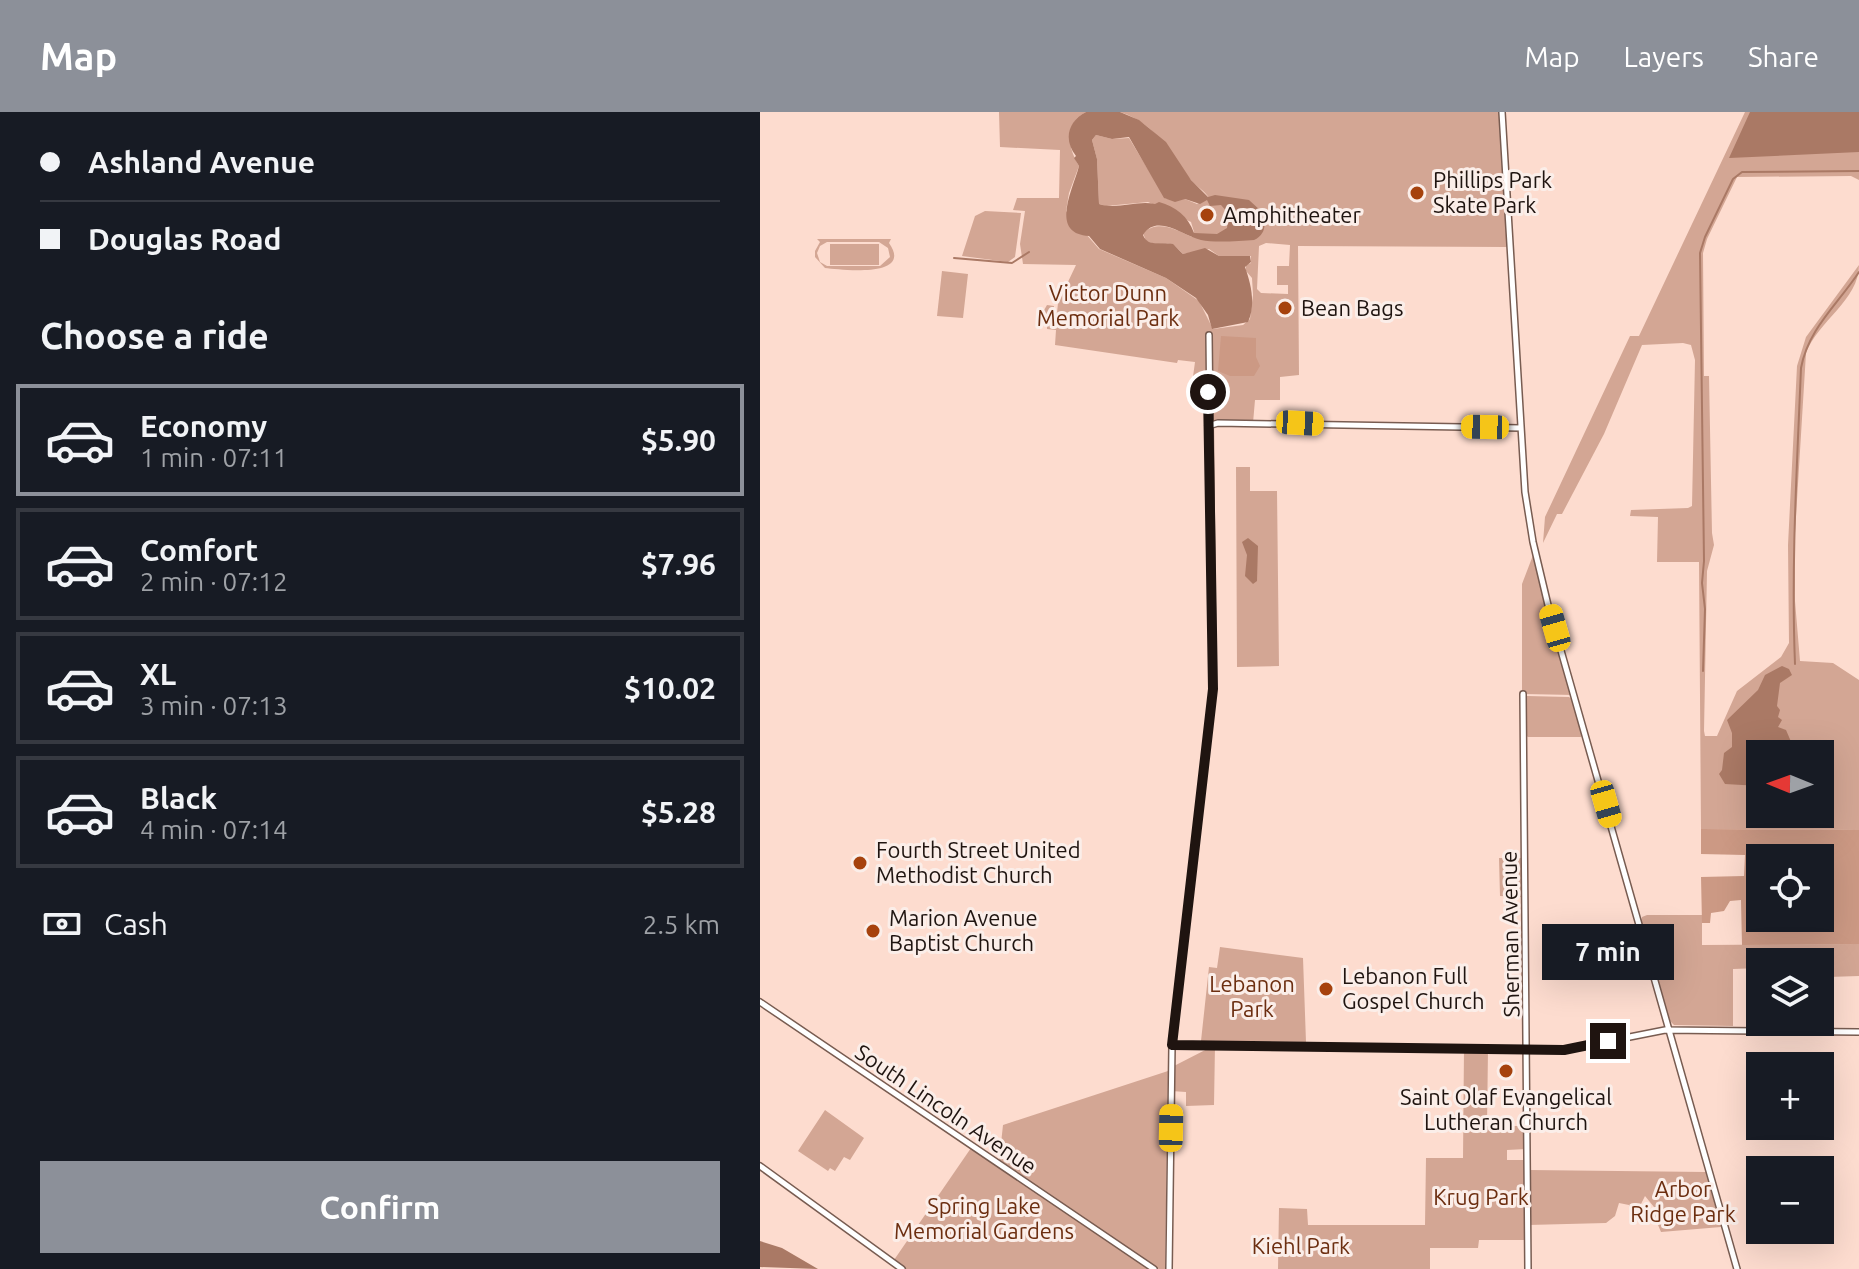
<!DOCTYPE html>
<html lang="en">
<head>
<meta charset="utf-8">
<style>
  body { margin:0; font-family:Ubuntu,sans-serif; background:#242831; color:#f1f3f6; height:100vh; display:flex; flex-direction:column; font-size:30px; white-space:nowrap }
  * { box-sizing:border-box; margin:0 }
  p { font-size:26px; color:#9ea1a6 }
  .icon { flex:none; width:44px; height:44px; fill:none; stroke:currentColor; stroke-width:2; stroke-linecap:round; stroke-linejoin:round }
  .map { position:relative; flex:1; overflow:hidden }
  .side { display:flex; flex-direction:column; background:#171b24; width:760px }
  .side>* { flex:none }
  .banner { display:grid; align-content:center; height:176px; padding:0 40px; background:#171b24 }
  .needle { width:52px; rotate:271deg }
  .controls { position:absolute; left:986px; top:628px; display:grid; gap:16px }
  .controls a { display:grid; place-items:center; width:88px; height:88px; border-radius:0px; background:#171b24; box-shadow:0 8px 32px #0002; font-size:40px }
  .end { position:absolute; width:36px; height:36px; margin:-18px; border:10px solid #1f1410; background:#fff; box-shadow:0 0 0 4px #fff }
  .from { border-radius:50% }
  .bubble { position:absolute; height:56px; border-radius:0px; background:#171b24; box-shadow:0 8px 32px #0002; font-size:26px; font-weight:600; line-height:56px; text-align:center }
  .car { position:absolute; width:24px; height:48px; margin:-24px -12px; border-radius:10px; box-shadow:0 0 6px 2px #0007; background:linear-gradient(#f5c518 24%,#345 0 40%,#f5c518 0 76%,#345 0 86%,#f5c518 0) }
  .banner b { display:flex; align-items:center; gap:28px; height:76px; font-size:30px }
  .banner b+b { border-top:2px solid #363941 }
  .banner i { width:20px; height:20px; background:#f1f3f6 }
  ul { padding:0; list-style:none }
  li { display:flex; align-items:center; gap:24px; height:112px; margin:0 16px 12px; padding:0 24px; border:4px solid #363941; border-radius:0px }
  li div { flex:1 }
  li b { display:block; font-size:30px }
  li em { font-style:normal; font-weight:600 }
  li.active { border-color:#8c9099 }
  li>.icon { width:72px; height:72px; stroke-width:1.5 }
  h2 { padding:0 40px; font-size:36px; line-height:96px }
  .pay { display:flex; align-items:center; gap:20px; height:88px; padding:0 40px; font-size:30px }
  .pay p { margin-inline-start:auto }
  .button { display:flex; gap:16px; margin-top:auto; padding:16px 40px }
  .button a { flex:1; height:92px; border-radius:0px; background:#8c9099; color:#fff; font-size:32px; font-weight:600; line-height:92px; text-align:center }
  header { display:flex; align-items:center; gap:48px; box-sizing:border-box; height:112px; padding:0 40px; background:#8c9099; color:#fff }
  header strong { font-size:38px }
  nav { display:flex; gap:44px; margin-inline-start:auto; font-size:28px }
  main { display:flex; flex:1; min-height:0 }
  .map>svg:first-child { display:block }
</style>
</head>
<body>
<header>
<strong>Map</strong>
<nav><a>Map</a><a>Layers</a><a>Share</a></nav>
</header>
<main>
<section class="side">
<div class="banner">
<b><i class="from"></i>Ashland Avenue</b>
<b><i></i>Douglas Road</b>
</div>
<h2>Choose a ride</h2>
<ul>
<li class="active"><svg class="icon" aria-label="car" viewBox="0 0 24 24"><path d="M5 17H2v-5l4-1 3-4h7l3 4 3 1v5h-3M9 17h6M6 11h13"/><circle cx="7" cy="17" r="2"/><circle cx="17" cy="17" r="2"/></svg><div><b>Economy</b><p>1 min · 07:11</p></div><em>$5.90</em></li>
<li><svg class="icon" aria-label="car" viewBox="0 0 24 24"><path d="M5 17H2v-5l4-1 3-4h7l3 4 3 1v5h-3M9 17h6M6 11h13"/><circle cx="7" cy="17" r="2"/><circle cx="17" cy="17" r="2"/></svg><div><b>Comfort</b><p>2 min · 07:12</p></div><em>$7.96</em></li>
<li><svg class="icon" aria-label="car" viewBox="0 0 24 24"><path d="M5 17H2v-5l4-1 3-4h7l3 4 3 1v5h-3M9 17h6M6 11h13"/><circle cx="7" cy="17" r="2"/><circle cx="17" cy="17" r="2"/></svg><div><b>XL</b><p>3 min · 07:13</p></div><em>$10.02</em></li>
<li><svg class="icon" aria-label="car" viewBox="0 0 24 24"><path d="M5 17H2v-5l4-1 3-4h7l3 4 3 1v5h-3M9 17h6M6 11h13"/><circle cx="7" cy="17" r="2"/><circle cx="17" cy="17" r="2"/></svg><div><b>Black</b><p>4 min · 07:14</p></div><em>$5.28</em></li>
</ul>
<div class="pay"><svg class="icon" aria-label="cash" viewBox="0 0 24 24"><path d="M3 7h18v10H3z"/><circle cx="12" cy="12" r="2"/></svg>Cash<p>2.5 km</p></div>
<div class="button"><a>Confirm</a></div>
</section>
<div class="map">
<svg width="1099" height="1157" viewBox="0 0 1099 1157">
  <rect width="100%" height="100%" fill="#fddccf"/>
  <path fill="#d3a694" fill-rule="evenodd" d="M 239,0 L 326,0 C 302,12 309,38 319,54 L 309,81 L 306,99 L 339,137 L 406,166 L 439,189 L 453,217 L 483,213 L 490,207 L 493,183 L 492,166 L 486,159 L 486,153 L 491,151 L 491,144 L 459,144 L 449,137 L 423,142 C 406,123 405,137 386,129 L 383,121 C 399,107 416,118 432,125 L 434,120 L 431,110 L 388,90 L 346,94 L 339,92 L 337,47 L 332,28 L 336,23 L 352,27 L 369,26 L 406,87 L 425,87 L 437,92 L 449,86 C 445,79 437,75 431,68 C 407,41 399,13 360,0 L 741,0 L 749,132 L 746,135 L 538,134 L 539,263 L 520,265 L 520,288 L 495,288 L 493,311 L 458,311 L 448,314 L 447,273 L 432,272 L 435,250 L 418,248 L 417,251 L 295,233 L 296,218 L 287,217 L 287,208 L 282,208 L 283,200 L 287,193 L 294,194 L 294,200 L 297,201 L 298,191 L 316,153 L 263,152 L 260,132 L 265,99 L 253,98 L 257,86 L 299,86 L 300,38 L 240,35 ZM 506,131 L 530,133 L 529,154 L 517,154 L 517,173 L 528,173 L 528,182 L 501,181 L 497,177 L 499,134 Z
    M 985,0 L 1099,0 L 1099,68 L 1091,64 L 977,65 L 947,127 L 943,141 L 944,264 L 949,264 L 952,421 L 954,433 L 947,459 L 944,619 L 945,624 L 957,624 L 977,579 L 1021,545 L 1029,531 L 1028,433 L 1037,254 L 1046,225 L 1099,153 C 1099,188 1058,209 1046,241 L 1035,421 L 1035,489 L 1040,549 L 1073,551 L 1099,568 L 1099,718 L 941,717 L 939,450 L 897,450 L 898,405 L 870,404 L 871,398 L 928,396 L 932,394 L 935,248 L 931,233 L 923,231 L 882,233 L 844,322 L 802,402 L 797,402 L 783,431 L 785,405 L 870,224 L 879,224 ZM 1000,642 L 1060,642 L 1060,702 L 1000,702 Z
    M 225,99 L 261,101 L 255,145 L 248,150 L 202,144 L 215,104 Z
    M 57,127 L 131,127 L 129,131 C 154,166 82,158 65,156 L 55,145 L 55,139 L 60,130 ZM 67,130 L 119,130 L 128,136 L 130,145 L 120,154 L 67,154 L 60,150 L 57,141 L 60,134 Z
    M 70,132 L 119,132 L 119,153 L 70,153 Z
    M 182,159 L 208,162 L 203,206 L 177,204 Z
    M 476,355 L 490,355 L 490,379 L 517,379 L 519,554 L 477,555 Z
    M 775,438 L 814,583 L 762,582 L 762,472 Z
    M 767,584 L 809,585 L 813,588 L 823,622 L 821,625 L 768,625 L 765,623 Z
    M 739,746 L 761,746 L 761,785 L 740,784 Z
    M 887,803 L 942,803 L 942,833 L 1099,832 L 1099,864 L 1068,865 L 1060,857 L 1060,850 L 1000,850 L 1000,856 L 973,857 L 973,914 L 914,913 L 910,909 L 881,809 L 882,805 Z
    M 460,835 L 543,846 L 546,930 L 441,929 L 449,855 L 457,856 Z
    M 455,933 L 454,993 L 426,994 L 426,980 L 411,979 L 412,955 Z
    M 704,937 L 728,937 L 727,1014 L 767,1014 L 767,1037 L 747,1038 L 747,1048 L 766,1048 L 766,1128 L 719,1128 L 718,1136 L 670,1136 L 670,1157 L 518,1157 L 519,1096 L 547,1097 L 548,1113 L 665,1113 L 666,1046 L 703,1046 Z
    M 408,959 L 405,1157 L 399,1157 L 239,1050 L 243,1013 Z
    M 65,998 L 104,1026 L 90,1048 L 84,1045 L 75,1059 L 70,1056 L 68,1059 L 38,1039 Z
    M 211,1036 L 391,1157 L 146,1157 L 134,1148 Z
    M 769,1058 L 946,1060 L 961,1115 L 901,1120 L 893,1101 L 894,1095 L 885,1084 L 878,1098 L 872,1100 L 869,1093 L 859,1091 L 855,1104 L 846,1111 L 768,1113 Z"/>
  <path fill="#cc9984" fill-rule="evenodd" d="M 461,224 L 496,226 L 496,245 L 500,254 L 494,264 L 470,264 L 458,259 Z
    M 941,717 L 1099,718 L 1099,832 L 982,833 L 981,788 L 970,789 L 964,799 L 951,801 L 950,811 L 942,811 L 941,765 L 984,764 L 985,743 L 941,742 ZM 1000,746 L 1060,746 L 1060,806 L 1000,806 Z"/>
  <path fill="#aa7965" fill-rule="evenodd" d="M 326,0 L 360,0 L 379,8 L 406,30 L 431,68 L 448,85 L 455,83 L 489,88 L 501,99 C 507,110 506,123 494,128 C 480,129 454,131 441,128 C 423,124 397,101 383,123 C 388,136 402,129 413,132 L 423,142 L 445,136 L 459,144 L 490,144 L 491,150 L 485,155 C 491,172 496,192 488,210 L 452,217 L 448,203 L 436,186 L 406,166 L 340,137 L 329,124 C 288,122 314,75 319,54 L 314,46 L 316,44 C 303,28 308,9 326,0 ZM 336,23 L 352,27 L 369,25 L 404,86 L 415,90 L 425,87 L 440,92 L 447,88 L 450,94 L 461,93 L 469,102 L 467,116 L 457,122 L 434,121 C 428,104 416,95 399,90 L 395,92 C 377,88 357,98 339,92 L 337,47 L 332,28 Z
    M 990,0 L 1099,0 L 1099,40 L 969,46 Z
    M 488,426 L 498,434 L 497,469 L 493,472 L 485,464 L 487,443 L 482,430 Z
    M 1022,554 L 1029,557 L 1032,563 L 1020,571 L 1017,594 L 1020,598 L 1018,605 L 1022,608 L 1018,615 L 1026,618 L 1032,632 L 1023,642 L 1000,642 L 1000,674 L 965,672 L 959,662 L 962,658 L 964,641 L 972,635 L 972,621 L 967,608 L 998,578 L 1005,563 Z
    M 0,1129 L 22,1136 L 58,1157 L 0,1155 Z"/>
  <g fill="none" stroke-linecap="round" stroke-linejoin="round">
    <path stroke="#aa7965" stroke-width="2" d="M 194,146 L 252,151 L 269,140
      M 1035,552 C 1031,453 1037,355 1041,256 C 1048,217 1078,192 1099,160
      M 943,559 L 945,497 L 942,471 L 944,449 L 940,141 L 945,125 L 973,67 L 982,60 L 1099,59"/>
    <g stroke="#785c51" stroke-width="8">
      <path id="tertiary" d="M 742,0 L 765,380 L 773,430 L 788,493 L 977,1157
        M 448,314 L 458,311 L 761,316
        M 763,582 L 768,1157
        M 0,890 L 394,1157
        M 412,933 L 804,938 L 905,918 L 1099,920
        M 0,1054 L 142,1157
        M 409,1157 L 412,933 L 453,577 L 449,223"/>
    </g>
    <use href="#tertiary" stroke="#fff" stroke-width="5"/>
  </g>
  <g fill="none" stroke-linecap="round" stroke-linejoin="round">
    <path stroke="#1f1410" stroke-width="10" d="M 448,280 L 453,577 L 412,933 L 804,938 L 848,929"/>
  </g>
  <g fill="#a6420d" stroke="#fbeee9" stroke-width="3">
    <circle cx="657" cy="81" r="8"/>
    <circle cx="447" cy="103" r="8"/>
    <circle cx="525" cy="196" r="8"/>
    <circle cx="100" cy="751" r="8"/>
    <circle cx="113" cy="819" r="8"/>
    <circle cx="566" cy="877" r="8"/>
    <circle cx="746" cy="959" r="8"/>
  </g>
  <g text-anchor="middle" stroke-width="6" stroke-linejoin="round" paint-order="stroke">
    <g font-size="22" fill="#1f1410" stroke="#fbeee9" text-anchor="start">
      <text x="673" y="76">Phillips Park<tspan x="673" dy="25">Skate Park</tspan></text>
      <text x="463" y="111">Amphitheater</text>
      <text x="541" y="204">Bean Bags</text>
      <text x="116" y="746">Fourth Street United<tspan x="116" dy="25">Methodist Church</tspan></text>
      <text x="129" y="814">Marion Avenue<tspan x="129" dy="25">Baptist Church</tspan></text>
      <text x="582" y="872">Lebanon Full<tspan x="582" dy="25">Gospel Church</tspan></text>
      <text x="746" y="993" text-anchor="middle">Saint Olaf Evangelical<tspan x="746" dy="25">Lutheran Church</tspan></text>
    </g>
    <g font-size="22" fill="#6c2e10" stroke="#fbeee9">
      <text x="348" y="189">Victor Dunn<tspan x="348" dy="25">Memorial Park</tspan></text>
      <text x="492" y="880">Lebanon<tspan x="492" dy="25">Park</tspan></text>
      <text x="923" y="1085">Arbor<tspan x="923" dy="25">Ridge Park</tspan></text>
      <text x="721" y="1093">Krug Park</text>
      <text x="224" y="1102">Spring Lake<tspan x="224" dy="25">Memorial Gardens</tspan></text>
      <text x="541" y="1142">Kiehl Park</text>
    </g>
    <g font-size="22" fill="#1f1410" stroke="#fbeee9">
      <text transform="translate(750 822) rotate(-91)" y="8">Sherman Avenue</text>
      <text transform="translate(186 997) rotate(34)" y="8">South Lincoln Avenue</text>
    </g>
  </g>
</svg>
<div class="controls">
<a><svg class="needle" viewBox="-14 -14 28 28"><path d="M0-13l5 13h-10z" fill="#e53935"/><path d="M0 13l5-13h-10z" fill="#9ea1a6"/></svg></a>
<a><svg class="icon" aria-label="locate" viewBox="0 0 24 24"><circle cx="12" cy="12" r="6"/><path d="M12 2v4M12 18v4M2 12h4M18 12h4"/></svg></a>
<a><svg class="icon" aria-label="layers" viewBox="0 0 24 24"><path d="M12 4l9 5-9 5-9-5zM3 14l9 5 9-5"/></svg></a>
<a>+</a>
<a>−</a>
</div>
<i class="end from" style="left:448px;top:280px"></i>
<i class="end" style="left:848px;top:929px"></i>
<div class="bubble" style="left:782px;top:812px;width:132px">7 min</div>
<i class="car" style="left:540px;top:311px;rotate:93deg"></i>
<i class="car" style="left:725px;top:315px;rotate:271deg"></i>
<i class="car" style="left:795px;top:516px;rotate:344deg"></i>
<i class="car" style="left:846px;top:692px;rotate:164deg"></i>
<i class="car" style="left:411px;top:1016px;rotate:1deg"></i>
</div>
</main>
</body>
</html>
